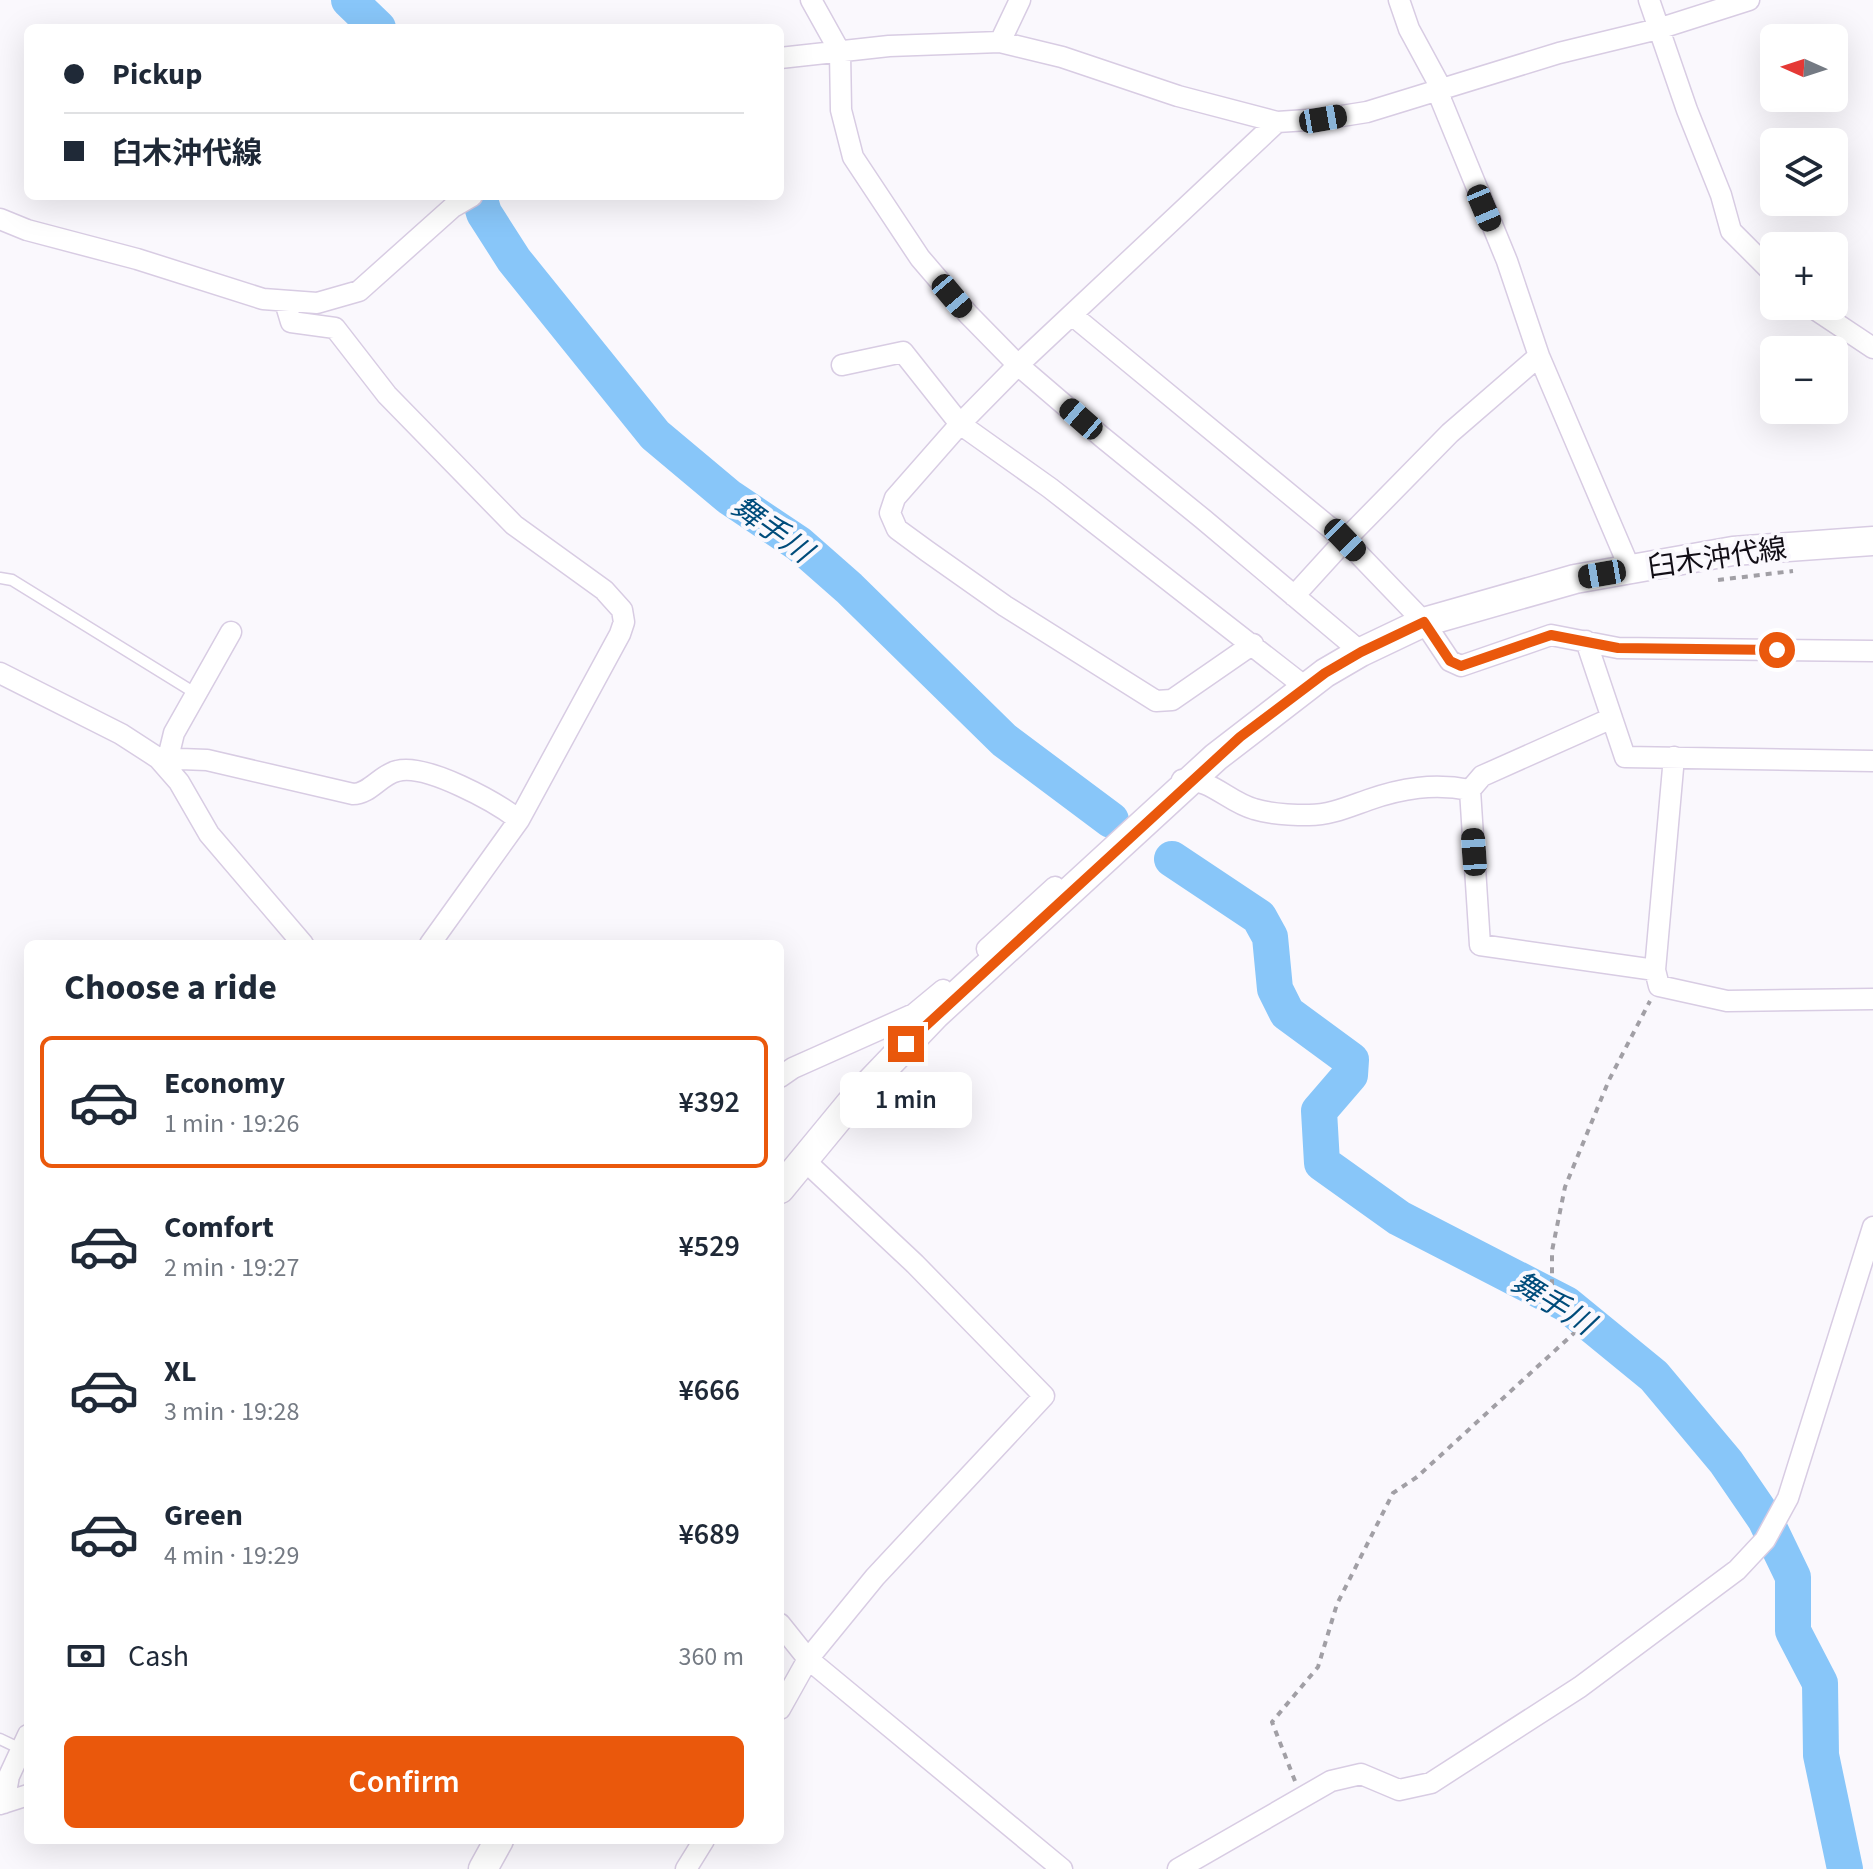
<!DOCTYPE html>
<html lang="en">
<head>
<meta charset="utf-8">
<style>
  body { margin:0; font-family:"Source Sans 3","Noto Sans JP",sans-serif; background:#f6f6f7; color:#1f2937; height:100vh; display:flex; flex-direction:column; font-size:30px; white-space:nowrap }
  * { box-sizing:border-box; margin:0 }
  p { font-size:26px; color:#747a83 }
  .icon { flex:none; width:44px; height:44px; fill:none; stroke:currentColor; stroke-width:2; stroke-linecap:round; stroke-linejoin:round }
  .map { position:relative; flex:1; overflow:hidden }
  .details { position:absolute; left:24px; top:940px; width:760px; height:904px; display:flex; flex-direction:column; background:#fff; border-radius:12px; box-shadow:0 8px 32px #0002 }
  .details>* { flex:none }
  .top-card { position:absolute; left:24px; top:24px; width:760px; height:176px; border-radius:12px; box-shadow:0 8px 32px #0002; display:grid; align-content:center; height:176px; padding:0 40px; background:#fff }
  .needle { width:52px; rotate:273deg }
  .tools { position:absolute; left:1760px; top:24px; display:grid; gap:16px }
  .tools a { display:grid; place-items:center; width:88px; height:88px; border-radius:12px; background:#fff; box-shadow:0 8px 32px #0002; font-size:40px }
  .end { position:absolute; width:36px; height:36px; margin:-18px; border:10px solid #ea580c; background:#fff; box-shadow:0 0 0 4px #fff }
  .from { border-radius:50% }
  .bubble { position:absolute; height:56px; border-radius:12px; background:#fff; box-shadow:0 8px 32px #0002; font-size:26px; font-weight:600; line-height:56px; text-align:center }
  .car { position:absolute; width:24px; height:48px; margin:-24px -12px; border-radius:10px; box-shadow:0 0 6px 2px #0007; background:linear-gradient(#222 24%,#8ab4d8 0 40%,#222 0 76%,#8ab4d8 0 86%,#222 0) }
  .top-card b { display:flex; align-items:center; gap:28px; height:76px; font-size:30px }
  .top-card b+b { border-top:2px solid #e0e1e3 }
  .top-card i { width:20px; height:20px; background:#1f2937 }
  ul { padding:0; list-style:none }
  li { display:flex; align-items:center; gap:24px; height:132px; margin:0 16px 12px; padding:0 24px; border:4px solid transparent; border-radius:12px }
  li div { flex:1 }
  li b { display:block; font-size:30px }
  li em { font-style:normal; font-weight:600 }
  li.active { border-color:#ea580c }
  li>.icon { width:72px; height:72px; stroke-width:1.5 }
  h2 { padding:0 40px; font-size:36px; line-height:96px }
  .pay { display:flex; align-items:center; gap:20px; height:88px; padding:0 40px; font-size:30px }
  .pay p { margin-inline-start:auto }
  .cta { display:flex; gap:16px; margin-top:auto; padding:16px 40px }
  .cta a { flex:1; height:92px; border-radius:12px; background:#ea580c; color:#fff; font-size:32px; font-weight:600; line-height:92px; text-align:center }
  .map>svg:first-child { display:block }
</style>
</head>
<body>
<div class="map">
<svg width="1873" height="1869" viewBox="0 0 1873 1869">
  <rect width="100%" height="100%" fill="#faf8fd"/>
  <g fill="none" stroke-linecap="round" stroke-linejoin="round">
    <path stroke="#88c6f9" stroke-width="36" d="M 349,0 L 378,28
      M 479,196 L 484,213 L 514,260 L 655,435 L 729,497 L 799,544 L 849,588 L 1004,740 L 1111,820
      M 1172,859 L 1259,917 L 1270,937 L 1275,989 L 1287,1013 L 1351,1060 L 1350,1075 L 1319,1111 L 1322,1163 L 1399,1218 L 1566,1304 L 1654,1376 L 1726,1462 L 1765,1519 L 1793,1577 L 1793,1631 L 1820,1683 L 1821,1755 L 1845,1869"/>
    <g stroke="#d8cce3" stroke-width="13">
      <path id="lane" d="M 0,578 L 12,580 L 195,693
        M 0,1739 L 21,1749"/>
    </g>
    <g stroke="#d8cce3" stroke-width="23">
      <path id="street" d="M 811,0 L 840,52 L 841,110 L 853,157 L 920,258 L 968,314 L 1018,365 L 1102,437 L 1203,519 L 1361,652
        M 1399,0 L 1409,29 L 1441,88 L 1441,100 L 1507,261 L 1539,356 L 1630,569
        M 1649,0 L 1687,110 L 1721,195 L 1731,231 L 1774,274
        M 1000,42 L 1020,0
        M 780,58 L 889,46 L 1000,42 L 1062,57 L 1178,96 L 1277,122 L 1323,119 L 1367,112 L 1559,53 L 1658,29 L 1749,0
        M 0,219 L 27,230 L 137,259 L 263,299 L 317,303 L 359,291 L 453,207 L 472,196
        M 285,302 L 291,322 L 335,328 L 387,395 L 514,525 L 604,590 L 622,610 L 624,622 L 620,634 L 519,820 L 430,944
        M 1810,306 L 1873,348
        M 1072,315 L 1345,540 L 1424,622 L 1450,661 L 1461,666 L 1551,635 L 1618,648 L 1873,651
        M 842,365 L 903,352 L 960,424 L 1050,488 L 1304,686
        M 1294,596 L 1345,540 L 1450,433 L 1539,356
        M 231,632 L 174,733 L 166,766 L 180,759 L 207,760 L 353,794 C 370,794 380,775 397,771 C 426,763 496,802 519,820
        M 1586,641 L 1625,757 L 1873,761
        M 1253,644 L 1172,700 L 1156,701 L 1005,606 L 927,551 L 897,529 L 890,513 L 895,498 L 960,424 L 1018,365 L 1277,122
        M 0,673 L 121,734 L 158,758 L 179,782 L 209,834 L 303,944
        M 1612,718 L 1482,776 L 1470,790 L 1480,945 L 1655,970
        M 1674,757 L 1655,970 L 1659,986 L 1727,1001 L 1873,999
        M 1182,780 C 1211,778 1228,802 1254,809 C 1270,814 1292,815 1309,815 C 1330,815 1348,807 1368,800 C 1402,788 1434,783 1470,790
        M 987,949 L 1055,887
        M 780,1077 L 793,1068 L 914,1014 L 943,990
        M 780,1624 L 808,1659 L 1062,1869
        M 780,1709 L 808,1659 L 875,1577 L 1044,1396 L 915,1264 L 803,1159
        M 4,1803 L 9,1776 L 28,1735
        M 0,1804 L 28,1795
        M 686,1869 L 704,1840
        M 1178,1869 L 1331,1781 L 1361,1774 L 1399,1790 L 1431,1783 L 1580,1687 L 1737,1570 L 1765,1540 L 1788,1498 L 1873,1227"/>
    </g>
    <g stroke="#d8cce3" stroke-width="31">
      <path id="secondary" d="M 780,1189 L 850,1104 L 935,1015 L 1216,757 L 1325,673 L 1361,652 L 1424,622 L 1575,579 L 1733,551 L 1873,541
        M 483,1869 L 499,1840"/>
    </g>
    <path stroke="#a19fa5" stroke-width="4" stroke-dasharray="6 6" stroke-linecap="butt" d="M 1718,580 L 1793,571
      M 1295,1781 L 1272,1722 L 1318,1667 L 1337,1604 L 1393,1493 L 1417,1477 L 1584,1324 L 1552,1302 L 1552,1251 L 1565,1187 L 1609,1080 L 1650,1001"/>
    <use href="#lane" stroke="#fff" stroke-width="10"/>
    <use href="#street" stroke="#fff" stroke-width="20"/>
    <use href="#secondary" stroke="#fff" stroke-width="28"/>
  </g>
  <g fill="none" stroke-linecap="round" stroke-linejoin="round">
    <path stroke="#ea580c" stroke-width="10" d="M 906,1044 L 1240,737 L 1325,673 L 1361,652 L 1424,622 L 1450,661 L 1461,666 L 1551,635 L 1618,648 L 1777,650"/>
  </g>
  <g text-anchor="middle" stroke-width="8" stroke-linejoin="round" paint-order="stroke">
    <g font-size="28" fill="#120e16" stroke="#faf8fd">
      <text transform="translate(1717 557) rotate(-8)" y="10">臼木沖代線</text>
    </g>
    <g font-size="30" font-style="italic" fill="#004c7b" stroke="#faf8fd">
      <text transform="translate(772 529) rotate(36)" y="10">舞手川</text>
      <text transform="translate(1553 1303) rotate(32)" y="10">舞手川</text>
    </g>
  </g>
</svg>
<div class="tools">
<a><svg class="needle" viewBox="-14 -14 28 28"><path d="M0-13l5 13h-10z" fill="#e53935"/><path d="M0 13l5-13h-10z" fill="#747a83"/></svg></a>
<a><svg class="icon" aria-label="layers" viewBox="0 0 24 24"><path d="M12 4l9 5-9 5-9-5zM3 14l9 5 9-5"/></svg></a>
<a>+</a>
<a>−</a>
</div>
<i class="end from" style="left:1777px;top:650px"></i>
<i class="end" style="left:906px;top:1044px"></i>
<div class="bubble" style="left:840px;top:1072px;width:132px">1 min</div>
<i class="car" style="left:1323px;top:119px;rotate:80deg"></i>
<i class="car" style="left:1484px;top:208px;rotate:157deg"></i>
<i class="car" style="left:952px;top:296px;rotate:140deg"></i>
<i class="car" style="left:1081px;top:419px;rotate:311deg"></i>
<i class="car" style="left:1345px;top:540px;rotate:136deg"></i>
<i class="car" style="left:1602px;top:574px;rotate:260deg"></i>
<i class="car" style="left:1474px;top:852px;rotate:356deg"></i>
<div class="top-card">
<b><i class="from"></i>Pickup</b>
<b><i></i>臼木沖代線</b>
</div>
<section class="details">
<h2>Choose a ride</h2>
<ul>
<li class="active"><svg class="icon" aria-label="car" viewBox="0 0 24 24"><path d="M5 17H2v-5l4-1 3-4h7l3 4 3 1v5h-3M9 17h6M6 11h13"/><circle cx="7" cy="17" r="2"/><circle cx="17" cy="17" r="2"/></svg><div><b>Economy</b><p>1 min · 19:26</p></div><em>¥392</em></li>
<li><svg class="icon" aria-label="car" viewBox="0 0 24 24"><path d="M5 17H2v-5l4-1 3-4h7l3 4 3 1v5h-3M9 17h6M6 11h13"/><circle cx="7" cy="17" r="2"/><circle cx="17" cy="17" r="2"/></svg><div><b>Comfort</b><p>2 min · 19:27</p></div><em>¥529</em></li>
<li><svg class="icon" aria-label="car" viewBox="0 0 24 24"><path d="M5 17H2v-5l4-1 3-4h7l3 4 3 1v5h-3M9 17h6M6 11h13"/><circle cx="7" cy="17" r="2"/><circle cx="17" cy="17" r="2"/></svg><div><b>XL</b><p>3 min · 19:28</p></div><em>¥666</em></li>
<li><svg class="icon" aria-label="car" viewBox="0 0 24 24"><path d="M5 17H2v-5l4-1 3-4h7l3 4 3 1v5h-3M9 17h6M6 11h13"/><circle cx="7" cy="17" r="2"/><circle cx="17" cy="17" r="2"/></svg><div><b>Green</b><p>4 min · 19:29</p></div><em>¥689</em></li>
</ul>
<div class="pay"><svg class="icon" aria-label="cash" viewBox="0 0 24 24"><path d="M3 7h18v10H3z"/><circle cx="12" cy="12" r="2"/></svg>Cash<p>360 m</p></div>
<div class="cta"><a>Confirm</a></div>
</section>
</div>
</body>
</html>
